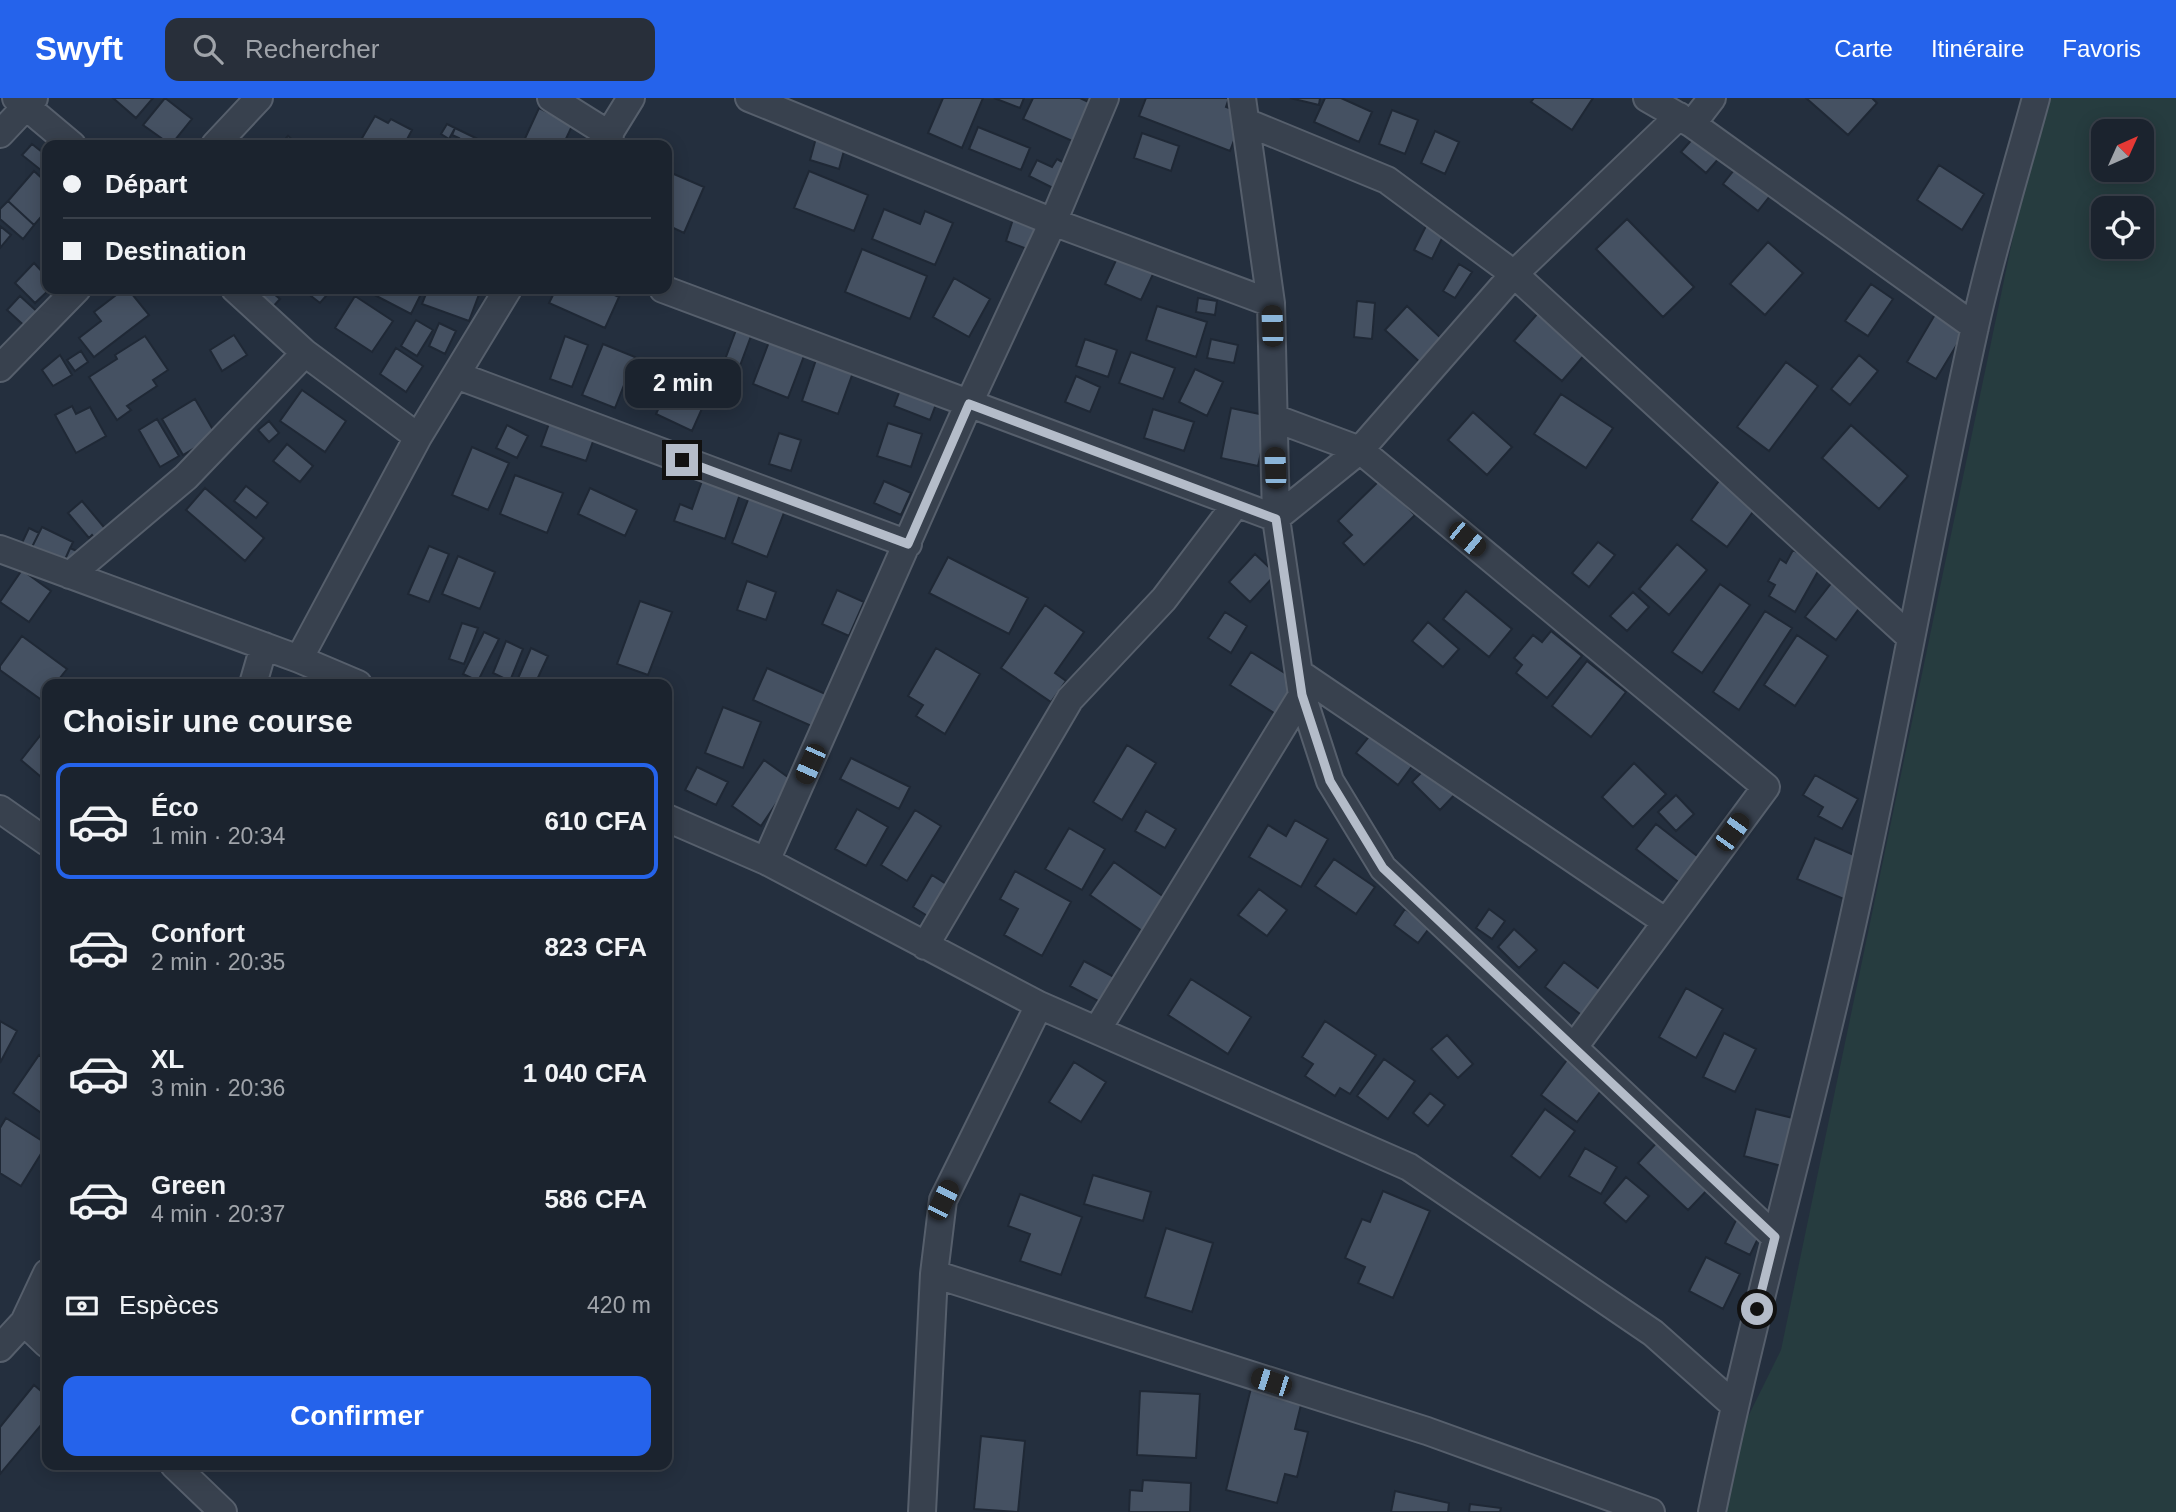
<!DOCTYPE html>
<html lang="fr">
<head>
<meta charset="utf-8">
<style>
  body { margin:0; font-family:Arial,sans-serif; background:#282f3a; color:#f1f3f6; height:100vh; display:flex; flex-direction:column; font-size:26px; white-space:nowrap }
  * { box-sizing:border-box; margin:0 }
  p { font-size:23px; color:#a0a4aa }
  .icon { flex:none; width:38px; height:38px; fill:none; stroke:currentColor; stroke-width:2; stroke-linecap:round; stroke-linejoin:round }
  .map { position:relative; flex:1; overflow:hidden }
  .side { position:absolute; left:42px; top:581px; width:630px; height:791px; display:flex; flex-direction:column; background:#1b232e; border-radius:14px; box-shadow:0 4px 18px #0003,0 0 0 2px #39404a }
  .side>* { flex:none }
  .top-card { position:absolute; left:42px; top:42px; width:630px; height:154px; border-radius:14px; box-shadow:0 4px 18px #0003,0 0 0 2px #39404a; display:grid; align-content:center; height:154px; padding:0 21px; background:#1b232e }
  .needle { width:46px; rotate:45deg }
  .fabs { position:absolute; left:2091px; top:21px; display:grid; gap:14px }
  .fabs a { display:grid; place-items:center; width:63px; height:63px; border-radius:14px; background:#1b232e; box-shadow:0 4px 18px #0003,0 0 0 2px #39404a; font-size:35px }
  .end { position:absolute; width:32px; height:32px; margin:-16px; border:9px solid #b4bcc9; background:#111; box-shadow:0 0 0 4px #111 }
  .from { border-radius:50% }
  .bubble { position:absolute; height:49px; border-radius:14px; background:#1b232e; box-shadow:0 4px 18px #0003,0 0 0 2px #39404a; font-size:23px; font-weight:700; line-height:49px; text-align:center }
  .car { position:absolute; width:21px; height:42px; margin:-21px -10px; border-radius:9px; box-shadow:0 0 5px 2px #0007; background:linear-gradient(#222 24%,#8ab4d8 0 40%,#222 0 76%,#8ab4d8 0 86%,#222 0) }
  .top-card b { display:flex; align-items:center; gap:24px; height:66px; font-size:26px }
  .top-card b+b { border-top:2px solid #39404a }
  .top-card i { width:18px; height:18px; background:#f1f3f6 }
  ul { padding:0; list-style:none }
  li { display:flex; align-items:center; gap:21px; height:116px; margin:0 14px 10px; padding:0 7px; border:4px solid transparent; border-radius:14px }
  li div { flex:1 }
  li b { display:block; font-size:26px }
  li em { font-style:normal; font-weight:700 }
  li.on { border-color:#2563eb }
  li>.icon { width:63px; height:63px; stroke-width:1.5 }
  h2 { padding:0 21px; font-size:32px; line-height:84px }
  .pay { display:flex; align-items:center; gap:18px; height:77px; padding:0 21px; font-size:26px }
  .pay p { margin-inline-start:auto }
  .action { display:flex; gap:14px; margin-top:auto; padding:14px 21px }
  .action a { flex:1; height:80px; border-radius:14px; background:#2563eb; color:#fff; font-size:28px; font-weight:700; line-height:80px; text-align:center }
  header { display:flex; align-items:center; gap:42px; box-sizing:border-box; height:98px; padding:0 35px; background:#2563eb; color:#fff }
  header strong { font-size:33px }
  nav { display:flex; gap:38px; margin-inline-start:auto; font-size:24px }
  .search { width:490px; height:63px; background:#282f3a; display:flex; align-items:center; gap:18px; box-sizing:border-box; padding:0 24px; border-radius:14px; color:#a0a4aa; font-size:26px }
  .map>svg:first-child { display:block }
</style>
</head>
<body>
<header>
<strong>Swyft</strong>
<div class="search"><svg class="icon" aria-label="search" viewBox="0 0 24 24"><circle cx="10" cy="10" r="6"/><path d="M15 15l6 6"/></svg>Rechercher</div>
<nav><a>Carte</a><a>Itinéraire</a><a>Favoris</a></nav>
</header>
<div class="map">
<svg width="2176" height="1414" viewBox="0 0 2176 1414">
  <rect width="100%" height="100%" fill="#242f3e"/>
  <path fill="#263c3f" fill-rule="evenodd" d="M 2042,0 L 2176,0 L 2176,1414 L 1726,1414 L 1738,1339 L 1781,1252 ZM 2104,33 L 2142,33 L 2142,72 L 2104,72 ZM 2104,110 L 2142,110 L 2142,149 L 2104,149 Z"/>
  <path fill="#455162" stroke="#1f2835" stroke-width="2" d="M 113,0 L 153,0 L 136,20 Z
    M 165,0 L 192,21 L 171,47 L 143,27 Z
    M 943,0 L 983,0 L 962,50 L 928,35 Z
    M 994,0 L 1024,0 L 1020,10 Z
    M 1033,0 L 1080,0 L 1095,7 L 1079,46 L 1023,21 Z
    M 1146,0 L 1229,0 L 1226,9 L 1244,16 L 1230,53 L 1139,18 Z
    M 1290,0 L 1320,0 L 1319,7 Z
    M 1325,0 L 1341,0 L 1372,14 L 1359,44 L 1314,24 Z
    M 1534,0 L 1593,0 L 1572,32 L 1531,4 Z
    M 1806,0 L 1872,0 L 1877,5 L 1848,37 Z
    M 539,10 L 573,26 L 563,47 L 522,47 Z
    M 1392,12 L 1418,22 L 1405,56 L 1379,46 Z
    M 375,18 L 388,25 L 391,21 L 412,32 L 404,47 L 358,47 Z
    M 447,26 L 455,30 L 449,41 L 441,36 Z
    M 978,29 L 1030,50 L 1021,72 L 969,51 Z
    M 455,30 L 488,46 L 462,47 L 457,45 L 459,40 L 452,37 Z
    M 1435,33 L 1459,44 L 1445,76 L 1421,65 Z
    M 1142,35 L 1179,48 L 1171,73 L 1134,60 Z
    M 288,38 L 299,47 L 280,47 Z
    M 1695,38 L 1720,59 L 1706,75 L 1681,54 Z
    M 816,40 L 845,49 L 839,71 L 810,62 Z
    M 32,46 L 47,58 L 47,77 L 22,57 Z
    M 1057,61 L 1070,68 L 1057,92 L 1029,78 L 1037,62 L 1052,69 Z
    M 1738,67 L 1773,94 L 1758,113 L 1723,86 Z
    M 1939,67 L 1984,96 L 1962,132 L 1917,102 Z
    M 34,73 L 47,85 L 47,112 L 34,127 L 8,103 Z
    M 667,73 L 704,89 L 684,135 L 667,127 Z
    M 809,73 L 868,97 L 854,133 L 794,110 Z
    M 8,103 L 34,127 L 23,141 L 0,121 L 0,111 Z
    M 884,111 L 920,126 L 925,113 L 953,125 L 935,167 L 872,141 Z
    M 1015,115 L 1045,125 L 1035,154 L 1006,143 Z
    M 1627,121 L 1694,189 L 1663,219 L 1596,151 Z
    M 1429,122 L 1447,130 L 1432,161 L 1414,152 Z
    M 0,128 L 11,137 L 0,150 Z
    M 1768,144 L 1803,175 L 1765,217 L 1730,186 Z
    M 862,151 L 927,178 L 910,221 L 845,194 Z
    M 1118,158 L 1154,174 L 1141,202 L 1105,186 Z
    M 34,165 L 47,179 L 47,191 L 50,191 L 35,205 L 15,185 Z
    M 1459,166 L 1472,174 L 1455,200 L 1443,193 Z
    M 954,180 L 990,201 L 969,239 L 933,219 Z
    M 1871,186 L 1893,201 L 1868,238 L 1845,223 Z
    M 124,191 L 128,191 L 149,217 L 94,259 L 79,240 L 101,223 L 94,214 Z
    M 256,191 L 268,191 L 280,201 L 271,211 L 253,195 Z
    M 302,191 L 332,191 L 320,205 Z
    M 363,191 L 415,191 L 422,194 L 411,216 Z
    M 428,191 L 481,191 L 469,223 L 422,206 Z
    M 556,191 L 601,191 L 619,199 L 605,230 L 549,205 Z
    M 20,198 L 42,218 L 29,232 L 7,212 Z
    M 355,198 L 393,223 L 372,254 L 335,230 Z
    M 1198,200 L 1217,203 L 1215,217 L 1196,214 Z
    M 1357,203 L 1375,205 L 1372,241 L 1354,239 Z
    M 1157,208 L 1207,224 L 1196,259 L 1146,242 Z
    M 1407,208 L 1445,244 L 1423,267 L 1385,232 Z
    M 1940,208 L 1970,225 L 1936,281 L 1907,264 Z
    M 1538,215 L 1586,255 L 1562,283 L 1514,243 Z
    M 416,222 L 433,232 L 417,258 L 401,248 Z
    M 739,224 L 754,230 L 738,273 L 723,267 Z
    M 439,225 L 456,233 L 445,256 L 429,248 Z
    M 772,236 L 807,250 L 788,300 L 753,286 Z
    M 234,237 L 247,257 L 222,273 L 210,252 Z
    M 145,238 L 168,272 L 153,282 L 157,288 L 127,308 L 131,312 L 117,322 L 89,279 L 117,261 L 115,257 Z
    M 565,238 L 588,247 L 572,289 L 550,281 Z
    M 1085,241 L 1117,252 L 1108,279 L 1076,268 Z
    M 1211,241 L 1238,247 L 1234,265 L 1207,260 Z
    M 603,246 L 635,259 L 615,310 L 582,297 Z
    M 396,250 L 423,268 L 406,294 L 380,276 Z
    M 81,253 L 88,264 L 75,273 L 67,262 Z
    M 1131,254 L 1175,270 L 1163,301 L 1119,285 Z
    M 818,256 L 855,269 L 838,316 L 802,303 Z
    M 60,257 L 72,277 L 53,288 L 42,272 Z
    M 1859,257 L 1878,273 L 1850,307 L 1831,291 Z
    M 1786,264 L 1818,288 L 1769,353 L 1737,329 Z
    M 677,270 L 713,286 L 692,333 L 656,316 Z
    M 1195,271 L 1223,284 L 1207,318 L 1179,304 Z
    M 1076,278 L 1100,289 L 1090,314 L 1065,304 Z
    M 902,287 L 938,301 L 930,322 L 894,308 Z
    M 302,292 L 346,323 L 325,354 L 280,323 Z
    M 1561,296 L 1613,330 L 1586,370 L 1534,336 Z
    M 195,301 L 216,337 L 183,357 L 162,321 Z
    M 72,308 L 76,316 L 90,309 L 106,338 L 76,355 L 55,317 Z
    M 1231,310 L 1269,318 L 1258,368 L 1221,360 Z
    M 1153,311 L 1194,324 L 1184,353 L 1144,340 Z
    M 1473,314 L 1512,349 L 1487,377 L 1448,342 Z
    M 551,320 L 596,335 L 586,363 L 541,348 Z
    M 157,321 L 179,358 L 160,369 L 139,332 Z
    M 269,323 L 279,335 L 269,344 L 258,332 Z
    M 888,325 L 922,336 L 911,369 L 877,358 Z
    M 507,327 L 528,338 L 517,360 L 496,350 Z
    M 1851,327 L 1908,378 L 1879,411 L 1822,360 Z
    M 779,335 L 801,342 L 791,373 L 769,366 Z
    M 287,346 L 313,368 L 300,384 L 273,363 Z
    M 472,349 L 509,365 L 488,412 L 452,397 Z
    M 515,377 L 563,395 L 547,435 L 500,416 Z
    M 703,380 L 741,393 L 725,441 L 674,423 L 680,406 L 692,411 Z
    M 1721,380 L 1758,407 L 1727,449 L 1691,422 Z
    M 1380,382 L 1415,417 L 1364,467 L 1343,445 L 1352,437 L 1338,423 Z
    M 884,383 L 911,395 L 901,417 L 874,405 Z
    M 246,388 L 268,405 L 256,420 L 234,403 Z
    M 205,390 L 264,440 L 245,463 L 186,412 Z
    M 590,390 L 637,412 L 625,438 L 578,416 Z
    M 749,399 L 785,412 L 767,459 L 732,445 Z
    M 82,403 L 108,434 L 98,444 L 92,437 L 89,440 L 68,415 Z
    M 42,429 L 73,444 L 63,466 L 31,451 Z
    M 29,430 L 39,435 L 31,451 L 21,447 Z
    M 1598,444 L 1615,457 L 1589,489 L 1572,475 Z
    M 1677,446 L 1707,472 L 1669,517 L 1639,491 Z
    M 429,448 L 449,456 L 429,504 L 408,496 Z
    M 70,450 L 79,454 L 63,466 Z
    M 1793,452 L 1821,468 L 1795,514 L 1769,498 L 1775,487 L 1768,483 L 1780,461 L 1786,465 Z
    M 1255,456 L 1276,476 L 1250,504 L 1229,484 Z
    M 458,458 L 495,474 L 480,511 L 442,496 Z
    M 948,459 L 1028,500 L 1009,536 L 929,495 Z
    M 22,472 L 51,493 L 29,524 L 0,504 Z
    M 747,483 L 776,494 L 766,522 L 737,512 Z
    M 1833,483 L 1863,505 L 1836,542 L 1805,519 Z
    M 1720,486 L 1750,507 L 1702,575 L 1672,554 Z
    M 837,492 L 864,504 L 849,538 L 822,526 Z
    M 1466,493 L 1512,531 L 1489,559 L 1443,521 Z
    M 1633,494 L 1649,509 L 1627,533 L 1610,518 Z
    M 640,503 L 672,514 L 648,577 L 617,566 Z
    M 1045,507 L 1084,534 L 1055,575 L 1066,583 L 1051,604 L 1001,570 Z
    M 1765,513 L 1792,530 L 1739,612 L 1713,594 Z
    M 1225,514 L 1247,528 L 1231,555 L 1208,540 Z
    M 1428,524 L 1459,551 L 1443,569 L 1412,543 Z
    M 462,525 L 478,530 L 464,566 L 449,561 Z
    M 1551,533 L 1582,558 L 1547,600 L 1516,575 L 1522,567 L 1514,560 L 1533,537 L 1542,544 Z
    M 484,534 L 499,541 L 478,583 L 463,576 Z
    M 1797,537 L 1828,558 L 1795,608 L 1764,587 Z
    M 22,538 L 67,571 L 55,586 L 47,586 L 47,597 L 43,603 L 0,572 L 0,568 Z
    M 506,543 L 523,551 L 510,583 L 493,575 Z
    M 531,550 L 548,558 L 535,586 L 519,586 L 516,585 Z
    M 936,550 L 980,576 L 945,636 L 916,618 L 923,607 L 908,598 Z
    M 1251,554 L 1299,584 L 1277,617 L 1230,587 Z
    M 1587,563 L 1626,594 L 1591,639 L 1552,608 Z
    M 767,570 L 830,598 L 816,630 L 753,602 Z
    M 723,609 L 761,624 L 743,670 L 705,655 Z
    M 47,629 L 47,684 L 21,662 Z
    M 1375,631 L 1416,663 L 1398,687 L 1356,655 Z
    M 1127,647 L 1156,665 L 1122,722 L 1093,704 Z
    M 851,660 L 910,689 L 899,711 L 840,681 Z
    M 764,662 L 792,682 L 761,728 L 732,708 Z
    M 1634,665 L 1666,696 L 1633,729 L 1602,699 Z
    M 1430,666 L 1458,693 L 1440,712 L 1412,684 Z
    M 697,669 L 728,684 L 716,707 L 685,692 Z
    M 1815,677 L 1858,701 L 1842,731 L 1818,718 L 1823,709 L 1803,697 Z
    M 1676,697 L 1694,716 L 1676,733 L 1658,714 Z
    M 857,711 L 888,729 L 866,768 L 835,751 Z
    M 915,712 L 941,728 L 907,783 L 881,767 Z
    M 1146,713 L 1176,731 L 1165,750 L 1135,733 Z
    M 1295,722 L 1328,741 L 1301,789 L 1249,759 L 1268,727 L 1286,738 Z
    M 1656,726 L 1701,761 L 1681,786 L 1636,751 Z
    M 1069,730 L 1105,751 L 1082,792 L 1045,771 Z
    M 1815,740 L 1863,761 L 1846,802 L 1797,781 Z
    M 1334,761 L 1375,789 L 1356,816 L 1315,788 Z
    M 1114,764 L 1171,804 L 1148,837 L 1090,797 Z
    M 1015,773 L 1071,804 L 1042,858 L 1004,837 L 1018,811 L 1000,801 Z
    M 932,777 L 954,791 L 934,822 L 913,809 Z
    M 1259,791 L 1287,812 L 1267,838 L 1238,817 Z
    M 1405,811 L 1430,829 L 1418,845 L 1394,827 Z
    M 1489,811 L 1505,823 L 1492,841 L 1476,830 Z
    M 1514,831 L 1537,852 L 1519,870 L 1498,849 Z
    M 1084,863 L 1114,879 L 1100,904 L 1070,888 Z
    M 1564,864 L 1603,894 L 1584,919 L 1545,889 Z
    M 1191,881 L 1251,919 L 1228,956 L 1168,917 Z
    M 1686,890 L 1723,911 L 1696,960 L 1659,939 Z
    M 0,923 L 17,933 L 0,965 Z
    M 1325,923 L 1376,957 L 1350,996 L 1340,990 L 1335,998 L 1305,978 L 1313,966 L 1302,959 Z
    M 1724,935 L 1756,951 L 1735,994 L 1703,979 Z
    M 1447,937 L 1473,966 L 1458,980 L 1431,951 Z
    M 39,957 L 47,963 L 47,1019 L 13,995 Z
    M 1384,961 L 1415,983 L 1388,1021 L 1357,998 Z
    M 1567,962 L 1603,990 L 1577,1024 L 1541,997 Z
    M 1074,964 L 1106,984 L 1081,1024 L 1049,1004 Z
    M 1430,995 L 1445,1007 L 1428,1028 L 1413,1015 Z
    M 1545,1011 L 1575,1033 L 1540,1080 L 1511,1058 Z
    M 1756,1011 L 1801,1022 L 1789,1070 L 1744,1058 Z
    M 6,1020 L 47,1046 L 21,1088 L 0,1075 L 0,1030 Z
    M 1660,1041 L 1711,1088 L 1688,1112 L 1638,1065 Z
    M 1585,1050 L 1617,1069 L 1601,1096 L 1569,1078 Z
    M 1093,1077 L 1151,1094 L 1143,1123 L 1084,1106 Z
    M 1626,1079 L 1649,1098 L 1626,1124 L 1604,1105 Z
    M 1383,1093 L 1430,1113 L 1393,1200 L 1358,1185 L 1365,1169 L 1345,1160 L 1362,1121 L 1370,1124 Z
    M 1020,1096 L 1082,1119 L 1061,1177 L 1020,1163 L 1030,1136 L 1008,1128 Z
    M 1738,1118 L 1763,1130 L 1750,1157 L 1725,1145 Z
    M 1166,1130 L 1213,1145 L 1192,1214 L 1145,1199 Z
    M 1706,1159 L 1740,1176 L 1723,1211 L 1689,1193 Z
    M 1252,1286 L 1303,1299 L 1295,1331 L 1308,1334 L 1297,1379 L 1285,1376 L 1277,1405 L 1226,1392 Z
    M 34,1287 L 47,1298 L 47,1320 L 0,1376 L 0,1329 Z
    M 1140,1293 L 1200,1296 L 1196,1360 L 1137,1357 Z
    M 981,1338 L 1025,1343 L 1018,1414 L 974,1411 Z
    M 1143,1382 L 1191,1385 L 1190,1414 L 1129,1414 L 1130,1392 L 1142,1393 Z
    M 1395,1393 L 1449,1405 L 1448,1414 L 1391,1414 Z
    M 1470,1406 L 1501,1410 L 1500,1414 L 1469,1414 Z"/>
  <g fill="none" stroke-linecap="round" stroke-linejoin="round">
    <g stroke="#565f6c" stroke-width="30">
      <path id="minor" d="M 16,0 L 72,47
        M 551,0 L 610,37
        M 749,0 L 1053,124 L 1271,205
        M 1242,0 L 1271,205 L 1276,420 L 1302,597 L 1330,683 L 1383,770 L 1775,1139
        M 1647,0 L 1692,26 L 1975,229
        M 1246,24 L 1387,82 L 1514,176 L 1910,539
        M 1692,26 L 1712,0
        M 0,36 L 34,0
        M 215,47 L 259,0
        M 602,47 L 631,0
        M 235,191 L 305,255 L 418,339
        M 663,191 L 1276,420 L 1360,352 L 1514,176 L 1679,18
        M 0,270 L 77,191
        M 456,277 L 908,446
        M 1274,320 L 1360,352 L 1766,689 L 1574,949
        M 0,451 L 299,561 L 358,586
        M 70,477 L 186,379 L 305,255
        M 299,561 L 418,339 L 508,191
        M 1299,575 L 1666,824
        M 253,586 L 264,548
        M 0,711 L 47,744
        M 667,720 L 766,763 L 1039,907 L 1409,1069 L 1653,1235 L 1734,1307
        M 766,763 L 969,305 L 1053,124 L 1105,0
        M 925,848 L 1070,601 L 1164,501 L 1236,406
        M 1097,932 L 1302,597
        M 934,1176 L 1427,1333 L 1651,1414
        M 24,1224 L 47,1246
        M 0,1250 L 24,1224 L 47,1175
        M 174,1367 L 223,1414
        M 922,1414 L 934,1176 L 943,1102 L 1039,907
        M 1712,1414 C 1753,1214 1810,1018 1854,818 C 1897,624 1931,427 1974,233 C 1991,154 2015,77 2036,0"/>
    </g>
    <use href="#minor" stroke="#38414e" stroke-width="26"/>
  </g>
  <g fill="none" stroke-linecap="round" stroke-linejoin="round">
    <path stroke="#b4bcc9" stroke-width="9" d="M 682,362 L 908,446 L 969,306 L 1276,421 L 1302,597 L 1330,683 L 1383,770 L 1775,1139 L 1757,1211"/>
  </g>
</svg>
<div class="fabs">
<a><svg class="needle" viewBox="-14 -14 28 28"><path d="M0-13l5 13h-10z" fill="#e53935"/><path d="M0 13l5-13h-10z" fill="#a0a4aa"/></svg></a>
<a><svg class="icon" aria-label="locate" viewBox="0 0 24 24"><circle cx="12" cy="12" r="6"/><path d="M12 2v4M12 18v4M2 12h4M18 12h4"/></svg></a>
</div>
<i class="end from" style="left:1757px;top:1211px"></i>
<i class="end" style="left:682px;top:362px"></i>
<div class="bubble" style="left:625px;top:261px;width:116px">2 min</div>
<i class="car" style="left:1272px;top:228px;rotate:358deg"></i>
<i class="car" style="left:1275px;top:370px;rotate:358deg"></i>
<i class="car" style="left:1467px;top:441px;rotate:130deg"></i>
<i class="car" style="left:810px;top:666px;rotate:204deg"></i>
<i class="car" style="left:1732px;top:734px;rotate:36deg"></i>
<i class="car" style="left:943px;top:1102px;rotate:26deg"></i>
<i class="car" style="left:1271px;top:1284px;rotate:288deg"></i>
<div class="top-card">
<b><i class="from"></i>Départ</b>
<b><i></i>Destination</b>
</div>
<section class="side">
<h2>Choisir une course</h2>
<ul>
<li class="on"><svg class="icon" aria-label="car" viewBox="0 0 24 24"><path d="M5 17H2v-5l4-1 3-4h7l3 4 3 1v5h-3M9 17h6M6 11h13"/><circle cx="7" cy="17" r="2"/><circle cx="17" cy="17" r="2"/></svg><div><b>Éco</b><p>1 min · 20:34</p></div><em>610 CFA</em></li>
<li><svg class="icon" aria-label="car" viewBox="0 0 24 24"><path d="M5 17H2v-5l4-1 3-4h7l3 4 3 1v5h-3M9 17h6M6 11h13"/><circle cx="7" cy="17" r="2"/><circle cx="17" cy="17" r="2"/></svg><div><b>Confort</b><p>2 min · 20:35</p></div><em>823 CFA</em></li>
<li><svg class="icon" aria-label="car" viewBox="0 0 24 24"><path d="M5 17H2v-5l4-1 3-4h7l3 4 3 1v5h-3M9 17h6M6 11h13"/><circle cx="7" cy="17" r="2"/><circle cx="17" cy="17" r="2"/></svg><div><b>XL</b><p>3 min · 20:36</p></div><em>1 040 CFA</em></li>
<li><svg class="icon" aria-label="car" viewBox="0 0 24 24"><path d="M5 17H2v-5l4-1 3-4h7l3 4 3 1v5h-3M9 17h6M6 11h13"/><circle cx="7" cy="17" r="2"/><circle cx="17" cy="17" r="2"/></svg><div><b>Green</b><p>4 min · 20:37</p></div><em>586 CFA</em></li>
</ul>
<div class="pay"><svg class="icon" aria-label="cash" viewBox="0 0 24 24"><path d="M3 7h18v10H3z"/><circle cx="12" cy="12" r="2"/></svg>Espèces<p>420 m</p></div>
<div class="action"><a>Confirmer</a></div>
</section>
</div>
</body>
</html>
